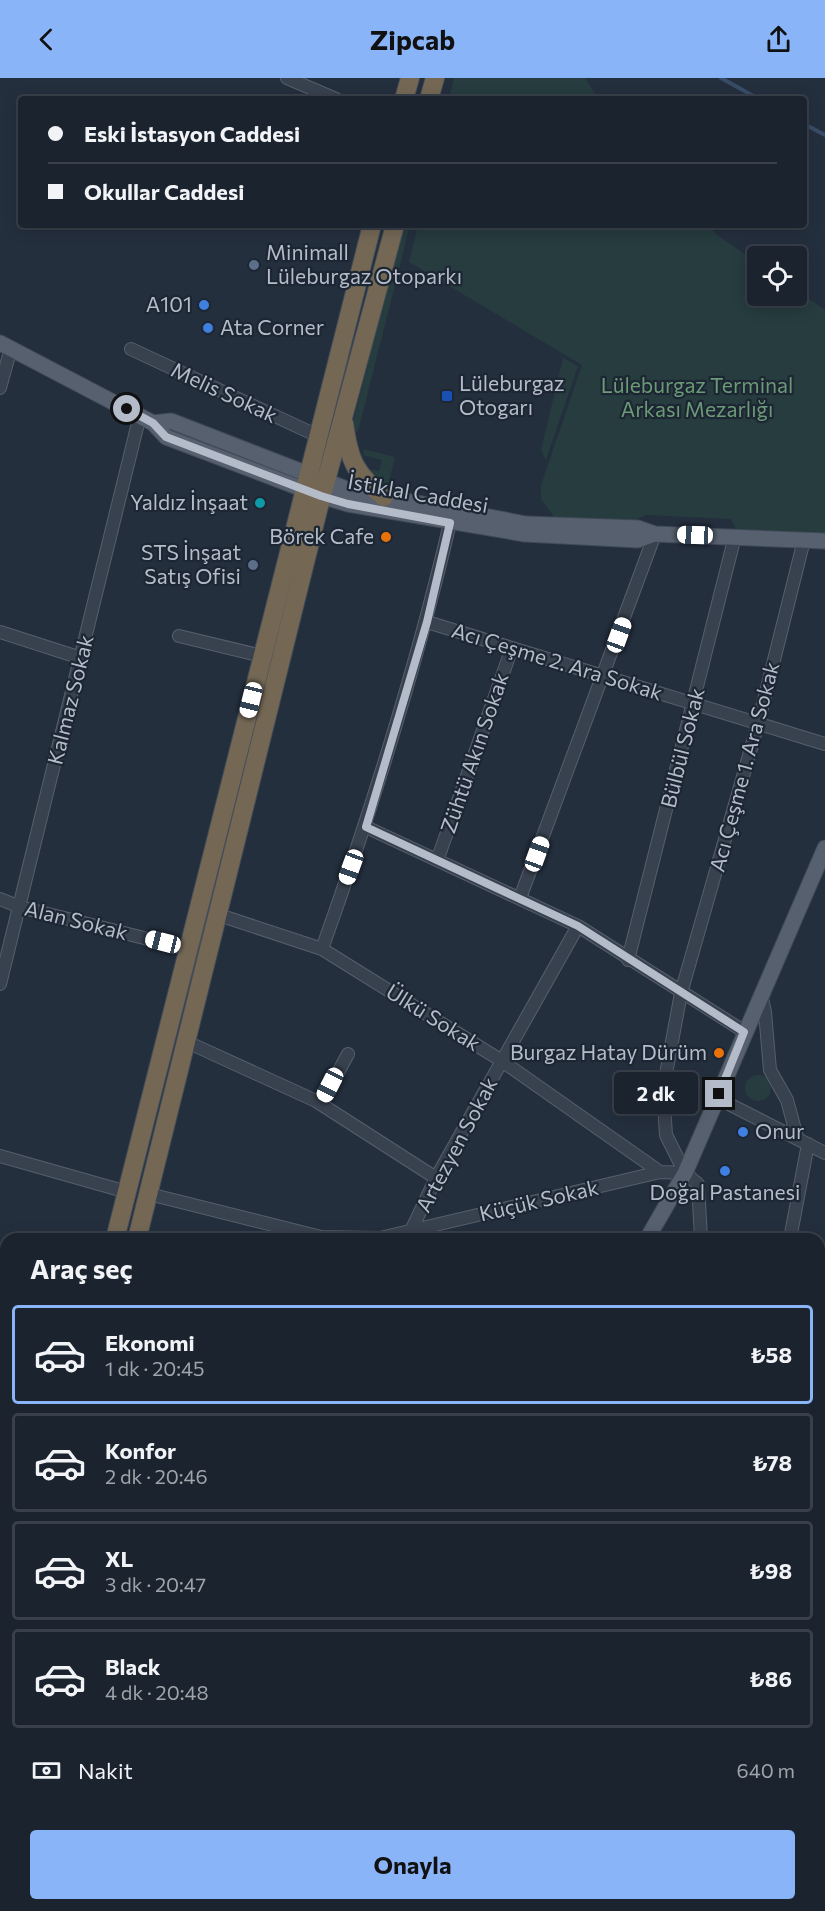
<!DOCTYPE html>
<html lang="tr">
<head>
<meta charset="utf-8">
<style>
  body { margin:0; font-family:Commissioner,sans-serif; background:#242b36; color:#f1f3f6; height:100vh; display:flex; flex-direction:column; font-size:22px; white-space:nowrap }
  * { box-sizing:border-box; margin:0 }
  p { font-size:20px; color:#a0a4aa }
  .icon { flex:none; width:33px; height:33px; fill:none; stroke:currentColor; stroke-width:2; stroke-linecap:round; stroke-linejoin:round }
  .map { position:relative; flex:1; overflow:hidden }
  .side { position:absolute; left:0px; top:1155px; width:825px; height:678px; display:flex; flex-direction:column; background:#1b232e; border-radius:18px 18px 0 0; box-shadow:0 3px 15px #0003,0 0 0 2px #39404a }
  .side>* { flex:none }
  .guide { position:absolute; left:18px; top:18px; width:789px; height:132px; border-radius:6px; box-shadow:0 3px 15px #0003,0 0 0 2px #39404a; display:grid; align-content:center; height:132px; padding:0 30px; background:#1b232e }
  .fabs { position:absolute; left:747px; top:168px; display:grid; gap:12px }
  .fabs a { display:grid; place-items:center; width:60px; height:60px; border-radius:6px; background:#1b232e; box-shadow:0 3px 15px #0003,0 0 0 2px #39404a; font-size:30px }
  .end { position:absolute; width:27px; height:27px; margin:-14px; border:8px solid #b4bcc9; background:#111; box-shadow:0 0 0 3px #111 }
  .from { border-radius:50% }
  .bubble { position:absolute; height:42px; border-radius:6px; background:#1b232e; box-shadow:0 3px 15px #0003,0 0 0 2px #39404a; font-size:20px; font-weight:700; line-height:42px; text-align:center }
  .car { position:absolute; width:18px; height:36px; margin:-18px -9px; border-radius:8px; box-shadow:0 0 4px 2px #0007; background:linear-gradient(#fff 24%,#345 0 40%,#fff 0 76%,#345 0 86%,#fff 0) }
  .guide b { display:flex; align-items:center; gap:21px; height:57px; font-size:22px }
  .guide b+b { border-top:2px solid #39404a }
  .guide i { width:15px; height:15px; background:#f1f3f6 }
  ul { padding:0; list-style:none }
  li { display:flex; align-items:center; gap:18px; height:99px; margin:0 12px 9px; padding:0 18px; border:3px solid #39404a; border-radius:6px }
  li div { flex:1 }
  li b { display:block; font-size:22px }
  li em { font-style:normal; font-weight:700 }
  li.selected { border-color:#8ab4f8 }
  li>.icon { width:54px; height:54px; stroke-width:1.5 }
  h2 { padding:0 30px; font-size:27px; line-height:72px }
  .pay { display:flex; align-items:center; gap:15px; height:66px; padding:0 30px; font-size:22px }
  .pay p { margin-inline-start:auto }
  .cta { display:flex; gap:12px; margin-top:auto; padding:12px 30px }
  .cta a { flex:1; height:69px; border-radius:6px; background:#8ab4f8; color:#111; font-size:24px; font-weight:700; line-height:69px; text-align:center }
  header { display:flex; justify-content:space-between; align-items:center; height:78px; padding:0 30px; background:#8ab4f8; color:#111; font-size:27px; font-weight:700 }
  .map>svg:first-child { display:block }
</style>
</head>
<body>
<header><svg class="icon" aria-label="back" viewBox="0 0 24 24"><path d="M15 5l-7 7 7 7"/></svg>Zipcab<svg class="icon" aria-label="share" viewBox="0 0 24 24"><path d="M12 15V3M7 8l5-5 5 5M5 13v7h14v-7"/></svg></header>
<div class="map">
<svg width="825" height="1833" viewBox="0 0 825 1833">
  <rect width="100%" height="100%" fill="#242f3e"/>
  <path fill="#263c3f" d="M 454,0 L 585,0 L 598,21 L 449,21 Z
    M 403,147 L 410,147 L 358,354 L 351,352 Z
    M 418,147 L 708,147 L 716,156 L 757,185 L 758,218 L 796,218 L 797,212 L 825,232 L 825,456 L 737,453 L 731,441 L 646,437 L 624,447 L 558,444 L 541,421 L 541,407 L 582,287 L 409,184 Z
    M 563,280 L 578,288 L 546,382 L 541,372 Z
    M 364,371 L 395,379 L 388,407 L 368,402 L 371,391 L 379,393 L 382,382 L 363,377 Z
    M745 1010a13 13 0 1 1 26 0a13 13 0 1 1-26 0Z"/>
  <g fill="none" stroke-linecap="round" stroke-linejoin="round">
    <path stroke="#394c67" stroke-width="4" d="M 721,0 L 759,21
      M 804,46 L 825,57"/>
    <g stroke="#565f6c" stroke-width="14">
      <path id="minor" d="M 287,0 L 336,21
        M 131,271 L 318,358
        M 0,310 L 11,270
        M 427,544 L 825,666
        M 0,554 L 81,580
        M 179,558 L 262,578
        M 366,749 L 578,848 L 745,954
        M 438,780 L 512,570
        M 520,820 L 655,456
        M 0,821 L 20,829 L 188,871
        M 219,837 L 322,871 L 502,983 L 660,1094
        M 322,871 C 372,731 416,590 450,445
        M 628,882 L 735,458
        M 0,906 L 140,337
        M 761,916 L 765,934 L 770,992 L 787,1022 L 797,1059
        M 187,964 L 316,1023 L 436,1100
        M 717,1020 L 825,1075
        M 321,1026 L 348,976
        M 0,1078 L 127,1114
        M 149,1116 L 321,1159 L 380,1160 L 660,1094 L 685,1095
        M 410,1155 L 436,1100 L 578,848
        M 701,1161 L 698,1106 L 685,1095 L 666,1057 L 663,1012 L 681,915 L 758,646 L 804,462
        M 790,1161 L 808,1066
        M 819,1273 L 825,1278
        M 0,1316 L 6,1317
        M 819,1460 L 825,1463
        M 819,1528 L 825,1523
        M 819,1759 L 825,1761
        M 467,1829 L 583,1833
        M 711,1833 L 712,1827"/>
    </g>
    <g stroke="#414a57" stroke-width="17">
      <path id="major" d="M 0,265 L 153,345 L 166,359 L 321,418 L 348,426 L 525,456 L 638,462 L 655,456
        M 153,345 L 171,343 L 349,412 L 526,446 L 638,450 L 655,456 L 825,463
        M 647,1161 L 685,1095 L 825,770
        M 819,1385 L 825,1380
        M 0,1538 L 6,1536
        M 0,1562 L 6,1564
        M 0,1574 L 6,1582
        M 819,1660 L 825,1660
        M 467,1833 L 467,1827
        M 817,1833 L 825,1817"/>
    </g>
    <g stroke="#434c59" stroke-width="20">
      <path id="highway" d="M 404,21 L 410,0
        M 429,21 L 435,0
        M 344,345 C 349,382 355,396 384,419
        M 115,1161 L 372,147
        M 137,1161 L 318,432 L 395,147
        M 24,1827 L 24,1833
        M 2,1833 L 2,1738 L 6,1668"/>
    </g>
    <use href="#minor" stroke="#38414e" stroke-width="12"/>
    <use href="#major" stroke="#56606e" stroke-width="15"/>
    <use href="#highway" stroke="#746855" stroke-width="18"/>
  </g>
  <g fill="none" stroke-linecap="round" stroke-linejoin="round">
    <path stroke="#b4bcc9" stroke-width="8" d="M 127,331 L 153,345 L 166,359 L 321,418 L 348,426 L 450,445 L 427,544 L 366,749 L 578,848 L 744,954 L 719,1016"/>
  </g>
  <g fill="#5c6f8a" stroke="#1d2633" stroke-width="2">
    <circle cx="254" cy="187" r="6"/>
    <circle cx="253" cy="487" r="6"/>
  </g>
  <g fill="#3f7fe0" stroke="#1d2633" stroke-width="2">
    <circle cx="204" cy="227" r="6"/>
    <circle cx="208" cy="250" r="6"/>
    <circle cx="743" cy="1054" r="6"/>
    <circle cx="725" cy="1093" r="6"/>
  </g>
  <rect fill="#1a4fb4" stroke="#1d2633" stroke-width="2" x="441" y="312" width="12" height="12" rx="3"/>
  <circle fill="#0f9aa8" stroke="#1d2633" stroke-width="2" cx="260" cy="425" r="6"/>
  <g fill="#e8710a" stroke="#1d2633" stroke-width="2">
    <circle cx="386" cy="459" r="6"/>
    <circle cx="719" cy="975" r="6"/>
  </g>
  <g text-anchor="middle" stroke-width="4.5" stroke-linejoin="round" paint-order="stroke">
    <g font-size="21" fill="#b4bcc9" stroke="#1d2633" text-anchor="end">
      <text x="266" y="182" text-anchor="start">Minimall<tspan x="266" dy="24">Lüleburgaz Otoparkı</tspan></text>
      <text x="192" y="234">A101</text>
      <text x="220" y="257" text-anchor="start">Ata Corner</text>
      <text x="459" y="313" text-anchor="start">Lüleburgaz<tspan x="459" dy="24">Otogarı</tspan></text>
      <text x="248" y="432">Yaldız İnşaat</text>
      <text x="374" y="466">Börek Cafe</text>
      <text x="241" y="482">STS İnşaat<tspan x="241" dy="24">Satış Ofisi</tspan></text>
      <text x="707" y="982">Burgaz Hatay Dürüm</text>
      <text x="755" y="1061" text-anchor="start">Onur</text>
      <text x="725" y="1122" text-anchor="middle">Doğal Pastanesi</text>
    </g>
    <g font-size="21" fill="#6b9a76" stroke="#1d2633">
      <text x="697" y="315">Lüleburgaz Terminal<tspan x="697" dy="24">Arkası Mezarlığı</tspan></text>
    </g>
    <g font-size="21" fill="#b4bcc9" stroke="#1d2633">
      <text transform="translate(224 315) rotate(25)" y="7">Melis Sokak</text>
      <text transform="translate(418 416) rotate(10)" y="7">İstiklal Caddesi</text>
      <text transform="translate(557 584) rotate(17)" y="7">Acı Çeşme 2. Ara Sokak</text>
      <text transform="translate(71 622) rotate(-76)" y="7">Kalmaz Sokak</text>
      <text transform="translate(683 670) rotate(-76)" y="7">Bülbül Sokak</text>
      <text transform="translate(475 675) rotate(-71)" y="7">Zühtü Akın Sokak</text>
      <text transform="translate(745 689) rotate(-75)" y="7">Acı Çeşme 1. Ara Sokak</text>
      <text transform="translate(76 843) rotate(14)" y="7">Alan Sokak</text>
      <text transform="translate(433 940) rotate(32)" y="7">Ülkü Sokak</text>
      <text transform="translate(457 1067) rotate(-62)" y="7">Artezyen Sokak</text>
      <text transform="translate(539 1123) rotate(-13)" y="7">Küçük Sokak</text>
    </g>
  </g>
</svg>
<div class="fabs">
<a><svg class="icon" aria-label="locate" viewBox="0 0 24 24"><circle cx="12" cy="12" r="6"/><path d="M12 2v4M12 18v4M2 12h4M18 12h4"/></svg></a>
</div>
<i class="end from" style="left:127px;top:331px"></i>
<i class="end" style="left:719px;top:1016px"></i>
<div class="bubble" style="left:614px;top:994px;width:84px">2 dk</div>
<i class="car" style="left:695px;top:457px;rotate:272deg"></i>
<i class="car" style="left:619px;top:557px;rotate:20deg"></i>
<i class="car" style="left:251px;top:622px;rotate:194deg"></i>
<i class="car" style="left:537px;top:776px;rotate:20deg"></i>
<i class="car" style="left:351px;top:789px;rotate:200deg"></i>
<i class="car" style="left:163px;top:864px;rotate:284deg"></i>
<i class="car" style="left:330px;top:1007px;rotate:207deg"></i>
<div class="guide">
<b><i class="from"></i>Eski İstasyon Caddesi</b>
<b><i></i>Okullar Caddesi</b>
</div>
<section class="side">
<h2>Araç seç</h2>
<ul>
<li class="selected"><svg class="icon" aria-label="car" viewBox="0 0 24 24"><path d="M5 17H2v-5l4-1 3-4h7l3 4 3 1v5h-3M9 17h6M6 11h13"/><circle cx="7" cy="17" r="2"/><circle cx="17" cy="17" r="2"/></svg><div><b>Ekonomi</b><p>1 dk · 20:45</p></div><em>₺58</em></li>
<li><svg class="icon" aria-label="car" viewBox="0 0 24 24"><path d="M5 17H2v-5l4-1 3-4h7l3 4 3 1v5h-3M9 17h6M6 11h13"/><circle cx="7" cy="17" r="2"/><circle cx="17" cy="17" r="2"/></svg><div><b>Konfor</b><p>2 dk · 20:46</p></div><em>₺78</em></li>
<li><svg class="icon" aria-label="car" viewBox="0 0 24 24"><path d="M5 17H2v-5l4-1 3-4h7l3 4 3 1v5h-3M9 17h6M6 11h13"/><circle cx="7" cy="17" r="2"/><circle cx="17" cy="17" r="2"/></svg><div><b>XL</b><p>3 dk · 20:47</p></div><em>₺98</em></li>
<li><svg class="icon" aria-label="car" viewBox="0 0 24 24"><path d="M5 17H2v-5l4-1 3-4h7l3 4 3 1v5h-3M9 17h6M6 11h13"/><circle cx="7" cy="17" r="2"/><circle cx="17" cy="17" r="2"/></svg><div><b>Black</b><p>4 dk · 20:48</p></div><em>₺86</em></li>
</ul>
<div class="pay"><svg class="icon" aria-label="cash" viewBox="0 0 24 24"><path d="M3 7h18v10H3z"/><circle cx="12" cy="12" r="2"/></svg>Nakit<p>640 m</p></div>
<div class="cta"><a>Onayla</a></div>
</section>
</div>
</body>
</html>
